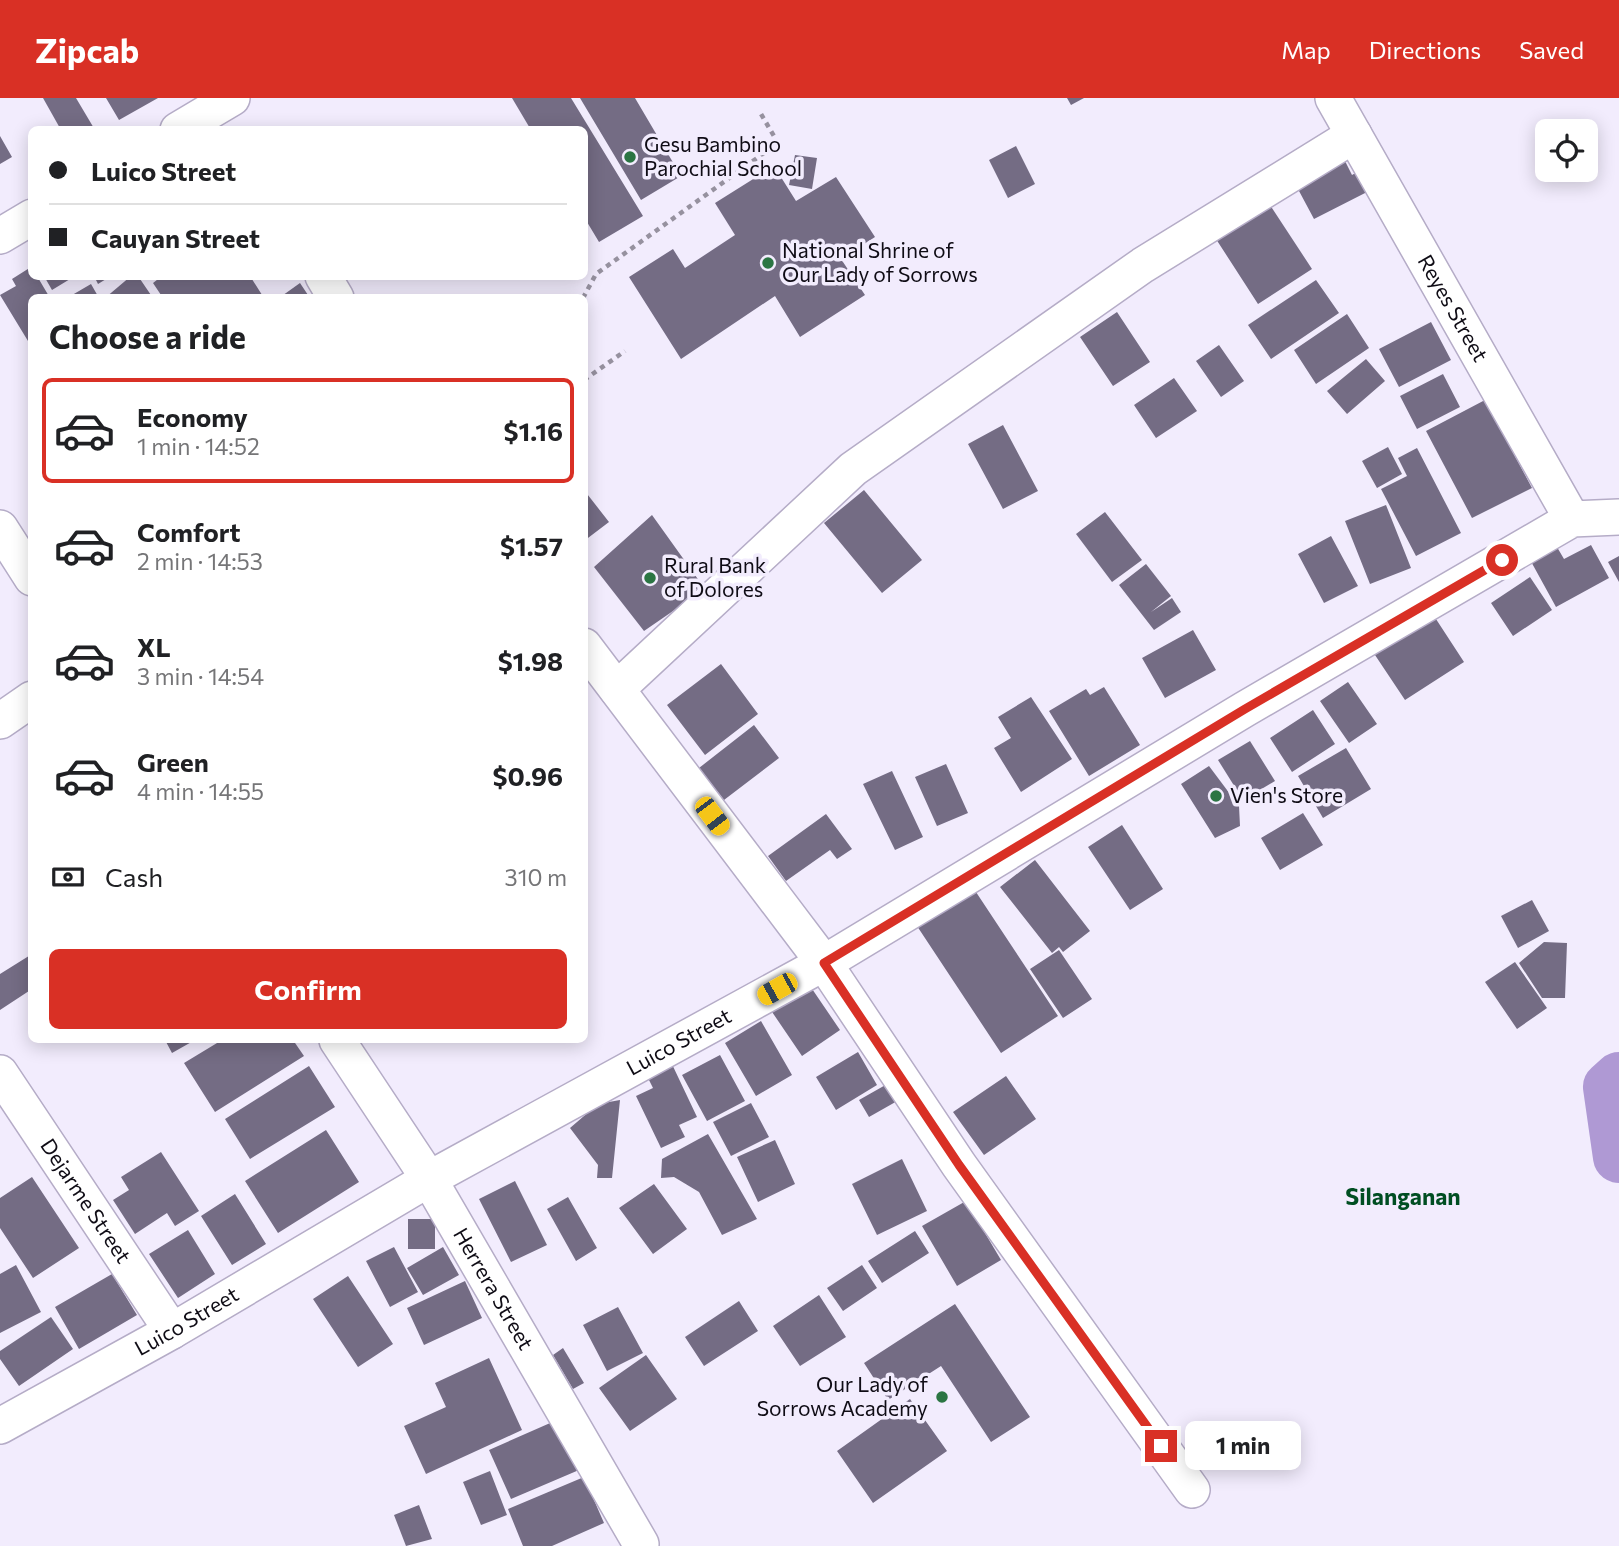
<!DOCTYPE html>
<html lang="en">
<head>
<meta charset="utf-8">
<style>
  body { margin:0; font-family:Commissioner,sans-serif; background:#f6f6f6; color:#202124; height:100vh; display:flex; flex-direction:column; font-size:26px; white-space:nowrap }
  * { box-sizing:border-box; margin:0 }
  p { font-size:23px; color:#757577 }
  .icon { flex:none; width:38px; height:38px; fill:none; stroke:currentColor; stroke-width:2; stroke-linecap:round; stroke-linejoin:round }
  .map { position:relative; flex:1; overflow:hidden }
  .details { position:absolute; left:28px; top:196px; width:560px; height:749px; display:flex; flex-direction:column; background:#fff; border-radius:10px; box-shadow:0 4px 18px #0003 }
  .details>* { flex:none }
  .guide { position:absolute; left:28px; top:28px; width:560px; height:154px; border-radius:10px; box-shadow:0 4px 18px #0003; display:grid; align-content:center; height:154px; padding:0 21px; background:#fff }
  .fabs { position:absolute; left:1535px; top:21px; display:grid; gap:14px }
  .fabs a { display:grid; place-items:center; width:63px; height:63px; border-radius:10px; background:#fff; box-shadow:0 4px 18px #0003; font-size:35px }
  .end { position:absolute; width:32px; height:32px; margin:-16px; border:9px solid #d93025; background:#fff; box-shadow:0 0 0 4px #fff }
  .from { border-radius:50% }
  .bubble { position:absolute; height:49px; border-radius:10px; background:#fff; box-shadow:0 4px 18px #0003; font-size:23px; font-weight:700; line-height:49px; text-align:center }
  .car { position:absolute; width:21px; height:42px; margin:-21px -10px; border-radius:9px; box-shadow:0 0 5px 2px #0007; background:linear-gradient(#f5c518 24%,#345 0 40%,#f5c518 0 76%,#345 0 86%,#f5c518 0) }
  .guide b { display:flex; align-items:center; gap:24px; height:66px; font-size:26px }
  .guide b+b { border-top:2px solid #e0e0e0 }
  .guide i { width:18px; height:18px; background:#202124 }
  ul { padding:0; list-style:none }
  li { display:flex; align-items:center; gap:21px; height:105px; margin:0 14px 10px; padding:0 7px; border:4px solid transparent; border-radius:10px }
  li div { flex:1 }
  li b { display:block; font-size:26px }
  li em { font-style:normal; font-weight:700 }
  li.on { border-color:#d93025 }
  li>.icon { width:63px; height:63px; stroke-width:1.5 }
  h2 { padding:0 21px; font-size:32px; line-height:84px }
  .pay { display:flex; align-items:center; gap:18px; height:77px; padding:0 21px; font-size:26px }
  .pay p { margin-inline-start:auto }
  .primary-button { display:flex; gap:14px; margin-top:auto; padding:14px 21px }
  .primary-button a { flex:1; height:80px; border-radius:10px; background:#d93025; color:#fff; font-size:28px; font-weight:700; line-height:80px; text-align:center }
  header { display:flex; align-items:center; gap:42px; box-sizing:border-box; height:98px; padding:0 35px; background:#d93025; color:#fff }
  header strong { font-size:33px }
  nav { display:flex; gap:38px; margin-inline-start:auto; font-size:24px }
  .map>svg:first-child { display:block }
</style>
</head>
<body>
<header>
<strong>Zipcab</strong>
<nav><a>Map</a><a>Directions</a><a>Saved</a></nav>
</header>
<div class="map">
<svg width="1619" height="1448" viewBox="0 0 1619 1448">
  <rect width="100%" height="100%" fill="#f2ecfd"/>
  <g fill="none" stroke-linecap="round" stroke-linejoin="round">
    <path stroke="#af99d4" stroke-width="52" d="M 1619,980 L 1609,989 L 1619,1059"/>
  </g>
  <path fill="#746c84" d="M 43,0 L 76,0 L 95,32 L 61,32 Z
    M 106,0 L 158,0 L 119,22 Z
    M 512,0 L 571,0 L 643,118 L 599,144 L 584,119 L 584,32 L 531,32 Z
    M 580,0 L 635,0 L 681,78 L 641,102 Z
    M 1067,0 L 1084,0 L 1071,7 Z
    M 0,38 L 12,59 L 0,66 Z
    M 1016,48 L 1035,86 L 1008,100 L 989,62 Z
    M 1340,53 L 1352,77 L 1359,73 L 1369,93 L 1314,121 L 1291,78 Z
    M 795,57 L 817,60 L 812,91 L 789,87 Z
    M 774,68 L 796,103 L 836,79 L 875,139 L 841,161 L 865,197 L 800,239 L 775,198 L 681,261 L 629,179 L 673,151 L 685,170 L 735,137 L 715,105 Z
    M 1270,107 L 1312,171 L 1258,206 L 1216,141 Z
    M 31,169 L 32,178 L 37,178 L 50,200 L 32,200 L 32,241 L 28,243 L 0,197 L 16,188 L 12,181 Z
    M 44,178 L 75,178 L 52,192 Z
    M 94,178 L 111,178 L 98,186 Z
    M 131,178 L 138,178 L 153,200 L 105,200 Z
    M 162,178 L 250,178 L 264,200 L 163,200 L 153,185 Z
    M 1316,182 L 1339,215 L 1271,261 L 1248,227 Z
    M 300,185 L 310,200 L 279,200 Z
    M 91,186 L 99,200 L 67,200 Z
    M 1117,214 L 1150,264 L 1113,288 L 1080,239 Z
    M 1347,216 L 1369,250 L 1316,286 L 1294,252 Z
    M 1431,224 L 1451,262 L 1399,289 L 1379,251 Z
    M 1219,247 L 1244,283 L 1221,299 L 1196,263 Z
    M 1366,261 L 1385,283 L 1347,316 L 1327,293 Z
    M 1443,276 L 1460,309 L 1417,331 L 1400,298 Z
    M 1174,280 L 1197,313 L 1156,340 L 1134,307 Z
    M 1485,302 L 1532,390 L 1472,420 L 1426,333 Z
    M 1003,327 L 1038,393 L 1003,411 L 968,346 Z
    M 1388,349 L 1402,376 L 1377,390 L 1362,363 Z
    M 1417,350 L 1461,435 L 1416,458 L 1381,391 L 1407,378 L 1398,360 Z
    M 584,392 L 609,424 L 584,443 Z
    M 864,392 L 922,462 L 882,495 L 824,425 Z
    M 1386,407 L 1411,470 L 1370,486 L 1345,423 Z
    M 1105,414 L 1142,462 L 1112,484 L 1076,436 Z
    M 652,417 L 705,491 L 644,533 L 594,469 Z
    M 1331,438 L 1358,488 L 1324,505 L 1298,456 Z
    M 1554,444 L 1564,461 L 1591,447 L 1609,480 L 1556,509 L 1528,458 Z
    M 1619,458 L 1619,484 L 1608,464 Z
    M 1146,466 L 1171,498 L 1151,514 L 1172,500 L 1181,514 L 1154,532 L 1119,487 Z
    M 1530,479 L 1552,512 L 1513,538 L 1491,505 Z
    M 1434,518 L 1464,564 L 1405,602 L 1375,557 Z
    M 1193,532 L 1216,572 L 1165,600 L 1142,560 Z
    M 721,566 L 758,616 L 705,657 L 667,607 Z
    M 1348,584 L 1377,626 L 1349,645 L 1320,603 Z
    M 1104,589 L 1140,647 L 1089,678 L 1049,613 L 1086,591 L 1090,597 Z
    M 1031,599 L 1072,661 L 1021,694 L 994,650 L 1011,640 L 998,619 Z
    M 1313,612 L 1335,646 L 1292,674 L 1270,640 Z
    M 754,627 L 779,660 L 724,702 L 699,670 Z
    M 1250,643 L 1275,683 L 1243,702 L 1218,662 Z
    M 1346,650 L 1371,691 L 1323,720 L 1298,678 Z
    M 946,666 L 968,715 L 937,728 L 915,679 Z
    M 1209,668 L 1239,708 L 1240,728 L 1215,740 L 1181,686 Z
    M 892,673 L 923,739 L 895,752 L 863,686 Z
    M 1303,715 L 1323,747 L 1280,772 L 1261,740 Z
    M 826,716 L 852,751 L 837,761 L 830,752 L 786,783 L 768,758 Z
    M 1122,727 L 1163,791 L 1130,812 L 1088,749 Z
    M 1035,762 L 1090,833 L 1063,854 L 1059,849 L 1052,855 L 1000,789 Z
    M 974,791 L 1058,918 L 1001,955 L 917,828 Z
    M 1532,802 L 1549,833 L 1518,850 L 1501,818 Z
    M 1544,844 L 1567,845 L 1565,900 L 1542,900 L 1519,865 Z
    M 1059,852 L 1092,901 L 1063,920 L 1030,871 Z
    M 32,856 L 32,891 L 0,912 L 0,876 Z
    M 1515,864 L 1547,910 L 1517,931 L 1485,884 Z
    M 806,882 L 840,932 L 802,958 L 768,908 Z
    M 761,923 L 792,977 L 756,998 L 725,945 Z
    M 165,942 L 195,942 L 172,955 Z
    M 222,942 L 293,942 L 304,958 L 215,1014 L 184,965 Z
    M 858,954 L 877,987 L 836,1012 L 816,979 Z
    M 720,957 L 745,1003 L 707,1023 L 682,977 Z
    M 670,962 L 697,1019 L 679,1027 L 685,1039 L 661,1050 L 636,998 L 653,990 L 645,974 Z
    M 309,968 L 335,1009 L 250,1061 L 225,1021 Z
    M 1006,978 L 1036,1021 L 984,1057 L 953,1014 Z
    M 889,985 L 899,1002 L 869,1019 L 859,1002 Z
    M 620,1002 L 612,1080 L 597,1080 L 598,1067 L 570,1030 L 598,1006 Z
    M 751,1005 L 769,1039 L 731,1058 L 713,1024 Z
    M 326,1032 L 359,1084 L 278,1135 L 245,1083 Z
    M 708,1036 L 757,1121 L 722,1137 L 699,1094 L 674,1079 L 661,1080 L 662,1061 Z
    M 775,1042 L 795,1086 L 758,1104 L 737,1059 Z
    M 161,1054 L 199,1113 L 175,1128 L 167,1115 L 135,1136 L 113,1102 L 129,1092 L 121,1079 Z
    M 902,1061 L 927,1113 L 877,1137 L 852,1086 Z
    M 32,1079 L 79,1150 L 33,1180 L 0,1130 L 0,1100 Z
    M 515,1083 L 547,1147 L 511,1164 L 479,1101 Z
    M 654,1086 L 687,1131 L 653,1156 L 619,1110 Z
    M 235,1096 L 266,1146 L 232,1167 L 201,1118 Z
    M 568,1099 L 597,1150 L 576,1163 L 547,1111 Z
    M 966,1103 L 1001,1162 L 957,1188 L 922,1128 Z
    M 408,1121 L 435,1121 L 435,1151 L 408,1151 Z
    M 188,1132 L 215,1176 L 178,1200 L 149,1156 Z
    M 915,1133 L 929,1155 L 882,1185 L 868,1163 Z
    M 394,1149 L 418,1194 L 390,1209 L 366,1163 Z
    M 443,1149 L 459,1177 L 423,1197 L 407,1170 Z
    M 16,1167 L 41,1214 L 0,1235 L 0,1176 Z
    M 862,1167 L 877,1190 L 843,1213 L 827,1190 Z
    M 112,1176 L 137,1217 L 79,1251 L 55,1209 Z
    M 348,1178 L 393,1246 L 358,1269 L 313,1201 Z
    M 465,1183 L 482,1220 L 424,1247 L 407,1210 Z
    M 819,1197 L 846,1239 L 800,1268 L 773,1228 Z
    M 739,1203 L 758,1233 L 704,1268 L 685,1239 Z
    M 955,1206 L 1030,1319 L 991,1344 L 941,1268 L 888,1302 L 864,1265 Z
    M 618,1209 L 643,1255 L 607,1273 L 583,1227 Z
    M 51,1219 L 73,1251 L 19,1288 L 0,1261 L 0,1253 Z
    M 563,1250 L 584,1285 L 573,1291 L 553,1257 Z
    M 646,1257 L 677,1301 L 630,1333 L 599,1290 Z
    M 489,1260 L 522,1332 L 426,1376 L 404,1328 L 446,1309 L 435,1285 Z
    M 910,1301 L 947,1353 L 873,1405 L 837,1353 Z
    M 557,1322 L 579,1372 L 511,1401 L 489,1352 Z
    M 490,1373 L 507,1417 L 481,1427 L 463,1384 Z
    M 584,1379 L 604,1425 L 552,1448 L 523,1448 L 508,1411 Z
    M 419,1407 L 432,1441 L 406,1448 L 394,1417 Z"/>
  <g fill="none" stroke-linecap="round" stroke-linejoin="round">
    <g stroke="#b5acc7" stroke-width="38">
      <g id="minor">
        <path id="s1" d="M 1333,0 L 1572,421"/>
        <path d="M 178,32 L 232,0"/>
        <path d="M 0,138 L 32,119"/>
        <path d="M 323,178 L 336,200"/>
        <path d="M 0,430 L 32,480"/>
        <path d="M 584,548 L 824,865 L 959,1067 L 1192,1392"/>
        <path d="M 617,591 L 853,371 L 1143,167 L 1354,37"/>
        <path d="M 0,623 L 32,601"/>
        <path id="s2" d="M 337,942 L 429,1081 L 641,1446"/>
        <path id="s3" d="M 0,975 L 172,1233"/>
        <path id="s4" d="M 0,1328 L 172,1233 L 429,1081 L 824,865 L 1245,611 L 1572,421 L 1619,419"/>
      </g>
    </g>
    <path stroke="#96919f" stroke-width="4.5" stroke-dasharray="5 5" stroke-linecap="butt" d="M 583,200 L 596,176 L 778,45 L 761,16
      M 584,282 L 625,253"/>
    <use href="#minor" stroke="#fff" stroke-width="35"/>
  </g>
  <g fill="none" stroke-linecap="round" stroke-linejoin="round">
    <path stroke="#d93025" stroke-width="9" d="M 1161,1348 L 959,1067 L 824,865 L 1245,611 L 1502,462"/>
  </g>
  <g fill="#2b7543" stroke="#f2ecfd" stroke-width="2.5">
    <circle cx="630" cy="59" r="7"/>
    <circle cx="768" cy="165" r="7"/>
    <circle cx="650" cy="480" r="7"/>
    <circle cx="1216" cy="698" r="7"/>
    <circle cx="942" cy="1299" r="7"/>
  </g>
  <g text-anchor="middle" stroke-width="7" stroke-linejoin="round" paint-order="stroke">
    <g font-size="21" fill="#0f0c15" stroke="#f2ecfd" text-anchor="start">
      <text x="644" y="54">Gesu Bambino<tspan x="644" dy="24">Parochial School</tspan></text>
      <text x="782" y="160">National Shrine of<tspan x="782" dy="24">Our Lady of Sorrows</tspan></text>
      <text x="664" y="475">Rural Bank<tspan x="664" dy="24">of Dolores</tspan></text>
      <text x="1230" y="705">Vien's Store</text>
      <text x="928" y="1294" text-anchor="end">Our Lady of<tspan x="928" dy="24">Sorrows Academy</tspan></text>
    </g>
    <g font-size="21" fill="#0f0c15" stroke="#f2ecfd">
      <text dy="7" stroke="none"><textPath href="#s1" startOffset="242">Reyes Street</textPath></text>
      <text dy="7" stroke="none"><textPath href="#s4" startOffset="780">Luico Street</textPath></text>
      <text dy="7" stroke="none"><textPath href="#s3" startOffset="154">Dejarme Street</textPath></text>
      <text dy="7" stroke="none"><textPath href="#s2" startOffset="294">Herrera Street</textPath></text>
      <text dy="7" stroke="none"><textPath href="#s4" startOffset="214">Luico Street</textPath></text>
    </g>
    <g font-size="23" font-weight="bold" fill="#004e22" stroke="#f2ecfd">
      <text x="1403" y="1107">Silanganan</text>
    </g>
  </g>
</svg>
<div class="fabs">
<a><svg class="icon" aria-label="locate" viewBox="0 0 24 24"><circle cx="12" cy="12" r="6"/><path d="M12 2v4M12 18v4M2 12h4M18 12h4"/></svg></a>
</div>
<i class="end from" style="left:1502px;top:462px"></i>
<i class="end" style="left:1161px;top:1348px"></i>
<div class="bubble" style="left:1185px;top:1323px;width:116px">1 min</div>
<i class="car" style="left:712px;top:718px;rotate:143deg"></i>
<i class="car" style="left:777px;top:891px;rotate:241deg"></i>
<div class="guide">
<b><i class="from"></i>Luico Street</b>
<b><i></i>Cauyan Street</b>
</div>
<section class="details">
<h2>Choose a ride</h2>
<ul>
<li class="on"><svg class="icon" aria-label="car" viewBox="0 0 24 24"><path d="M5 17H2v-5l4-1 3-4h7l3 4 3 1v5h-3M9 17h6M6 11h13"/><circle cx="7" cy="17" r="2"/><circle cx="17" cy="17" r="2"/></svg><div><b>Economy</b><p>1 min · 14:52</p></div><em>$1.16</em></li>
<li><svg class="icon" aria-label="car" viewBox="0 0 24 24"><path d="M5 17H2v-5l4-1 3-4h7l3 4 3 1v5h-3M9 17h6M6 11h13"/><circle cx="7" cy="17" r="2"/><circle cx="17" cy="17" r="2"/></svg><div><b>Comfort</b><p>2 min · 14:53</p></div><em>$1.57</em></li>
<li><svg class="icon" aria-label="car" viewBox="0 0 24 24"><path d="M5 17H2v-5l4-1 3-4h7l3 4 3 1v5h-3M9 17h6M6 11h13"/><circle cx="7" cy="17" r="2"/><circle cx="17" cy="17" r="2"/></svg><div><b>XL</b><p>3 min · 14:54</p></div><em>$1.98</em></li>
<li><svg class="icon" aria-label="car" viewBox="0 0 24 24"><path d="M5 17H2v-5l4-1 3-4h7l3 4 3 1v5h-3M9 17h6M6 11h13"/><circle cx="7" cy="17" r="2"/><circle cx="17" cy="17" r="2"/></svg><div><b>Green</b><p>4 min · 14:55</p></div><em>$0.96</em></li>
</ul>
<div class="pay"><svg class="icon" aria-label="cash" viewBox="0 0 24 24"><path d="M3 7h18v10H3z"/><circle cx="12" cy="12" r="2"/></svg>Cash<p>310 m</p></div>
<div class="primary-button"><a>Confirm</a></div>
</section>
</div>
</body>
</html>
